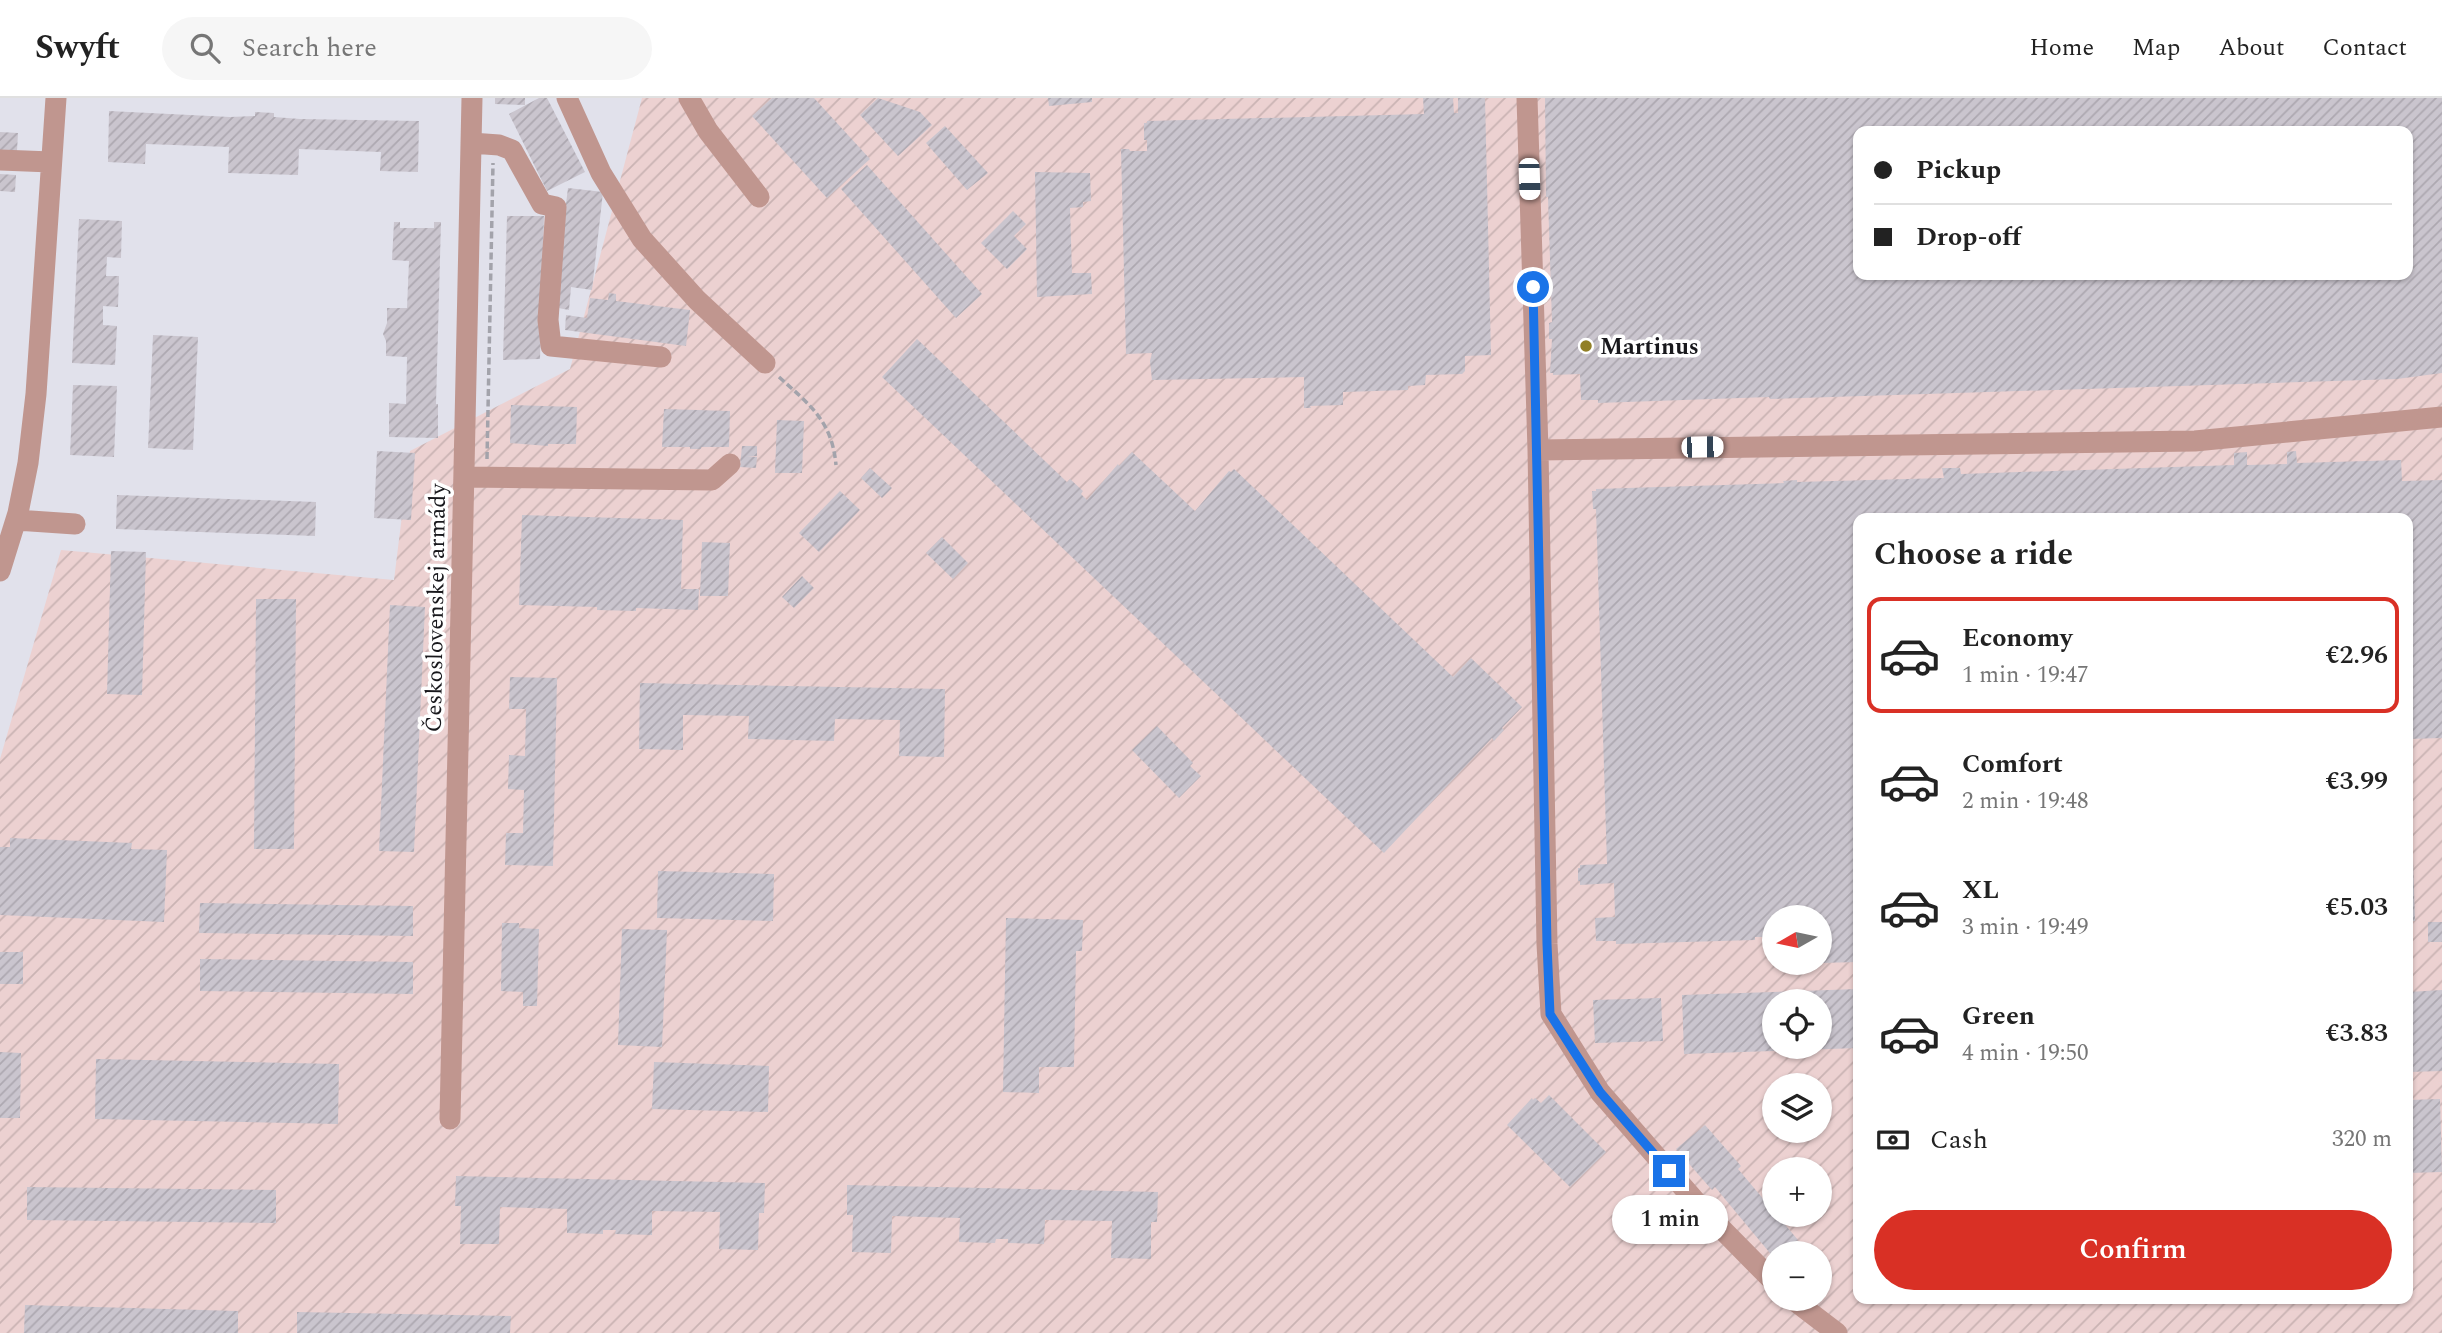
<!DOCTYPE html>
<html lang="en">
<head>
<meta charset="utf-8">
<style>
  body { margin:0; font-family:Spectral,serif; background:#f6f6f6; color:#222; height:100vh; display:flex; flex-direction:column; font-size:26px; white-space:nowrap }
  * { box-sizing:border-box; margin:0 }
  p { font-size:23px; color:#767676 }
  .icon { flex:none; width:38px; height:38px; fill:none; stroke:currentColor; stroke-width:2; stroke-linecap:round; stroke-linejoin:round }
  .map { position:relative; flex:1; overflow:hidden }
  .side { position:absolute; left:1853px; top:415px; width:560px; height:791px; display:flex; flex-direction:column; background:#fff; border-radius:14px; box-shadow:0 2px 5px #0004 }
  .side>* { flex:none }
  .guide { position:absolute; left:1853px; top:28px; width:560px; height:154px; border-radius:14px; box-shadow:0 2px 5px #0004; display:grid; align-content:center; height:154px; padding:0 21px; background:#fff }
  .needle { width:46px; rotate:261deg }
  .buttons { position:absolute; left:1762px; top:807px; display:grid; gap:14px }
  .buttons a { display:grid; place-items:center; width:70px; height:70px; border-radius:50%; background:#fff; box-shadow:0 2px 5px #0004; font-size:35px }
  .end { position:absolute; width:32px; height:32px; margin:-16px; border:9px solid #1a73e8; background:#fff; box-shadow:0 0 0 4px #fff }
  .from { border-radius:50% }
  .bubble { position:absolute; height:49px; border-radius:24px; background:#fff; box-shadow:0 2px 5px #0004; font-size:23px; font-weight:600; line-height:49px; text-align:center }
  .car { position:absolute; width:21px; height:42px; margin:-21px -10px; border-radius:9px; box-shadow:0 0 5px 2px #0007; background:linear-gradient(#fff 24%,#345 0 40%,#fff 0 76%,#345 0 86%,#fff 0) }
  .guide b { display:flex; align-items:center; gap:24px; height:66px; font-size:26px }
  .guide b+b { border-top:2px solid #e0e0e0 }
  .guide i { width:18px; height:18px; background:#222 }
  ul { padding:0; list-style:none }
  li { display:flex; align-items:center; gap:21px; height:116px; margin:0 14px 10px; padding:0 7px; border:4px solid transparent; border-radius:14px }
  li div { flex:1 }
  li b { display:block; font-size:26px }
  li em { font-style:normal; font-weight:600 }
  li.on { border-color:#d93025 }
  li>.icon { width:63px; height:63px; stroke-width:1.5 }
  h2 { padding:0 21px; font-size:32px; line-height:84px }
  .pay { display:flex; align-items:center; gap:18px; height:77px; padding:0 21px; font-size:26px }
  .pay p { margin-inline-start:auto }
  .primary-button { display:flex; gap:14px; margin-top:auto; padding:14px 21px }
  .primary-button a { flex:1; height:80px; border-radius:42px; background:#d93025; color:#fff; font-size:28px; font-weight:600; line-height:80px; text-align:center }
  header { display:flex; align-items:center; gap:42px; box-sizing:border-box; height:98px; padding:0 35px; background:#fff; border-bottom:2px solid #e0e0e0 }
  header strong { font-size:33px }
  nav { display:flex; gap:38px; margin-inline-start:auto; font-size:24px }
  .search { width:490px; height:63px; background:#f6f6f6; display:flex; align-items:center; gap:18px; box-sizing:border-box; padding:0 24px; border-radius:38px; color:#767676; font-size:26px }
  .map>svg:first-child { display:block }
</style>
</head>
<body>
<header>
<strong>Swyft</strong>
<div class="search"><svg class="icon" aria-label="search" viewBox="0 0 24 24"><circle cx="10" cy="10" r="6"/><path d="M15 15l6 6"/></svg>Search here</div>
<nav><a>Home</a><a>Map</a><a>About</a><a>Contact</a></nav>
</header>
<div class="map">
<svg width="2442" height="1235" viewBox="0 0 2442 1235">
  <defs>
    <pattern id="industrial-furrows" width="10" height="10" patternUnits="userSpaceOnUse" patternTransform="scale(1.75)"><rect width="10" height="10" fill="#ecd1d1"/><path d="M-1 1l2-2M0 10L10 0M9 11l2-2" fill="none" stroke="#cab3b3"/></pattern>
    <pattern id="building-hatch" width="6" height="6" patternUnits="userSpaceOnUse" patternTransform="scale(1.75)"><rect width="6" height="6" fill="#cac5ce"/><path d="M-1 1l2-2M0 6l6-6M5 7l2-2" fill="none" stroke="#ada8b0"/></pattern>
  </defs>
  <rect width="100%" height="100%" fill="#e1e1eb"/>
  <path fill="url(#industrial-furrows)" fill-rule="evenodd" d="M 642,0 L 2442,0 L 2442,1235 L 0,1235 L 0,661 L 61,452 L 394,482 L 410,353 L 570,271 ZM 1858,33 L 2408,33 L 2408,177 L 1858,177 ZM 1858,420 L 2408,420 L 2408,1200 L 1858,1200 ZM 1774,819 L 1820,819 L 1820,864 L 1774,864 ZM 1774,903 L 1820,903 L 1820,948 L 1774,948 ZM 1774,987 L 1820,987 L 1820,1032 L 1774,1032 ZM 1774,1071 L 1820,1071 L 1820,1116 L 1774,1116 ZM 1774,1155 L 1820,1155 L 1820,1200 L 1774,1200 Z"/>
  <path fill="url(#building-hatch)" fill-rule="evenodd" d="M 495,0 L 525,0 L 525,7 L 495,6 Z
    M 539,0 L 547,0 L 585,74 L 547,93 L 509,16 Z
    M 772,0 L 814,0 L 870,61 L 827,100 L 752,18 Z
    M 878,0 L 920,14 L 932,27 L 898,58 L 860,17 Z
    M 1048,0 L 1092,0 L 1092,4 L 1049,8 Z
    M 1423,0 L 1453,0 L 1454,15 L 1458,15 L 1458,0 L 1485,0 L 1491,257 L 1465,258 L 1465,273 L 1462,276 L 1426,277 L 1425,287 L 1408,288 L 1408,292 L 1343,294 L 1343,307 L 1310,308 L 1311,310 L 1304,310 L 1304,279 L 1152,282 L 1150,263 L 1152,255 L 1126,256 L 1121,51 L 1129,51 L 1130,53 L 1147,53 L 1147,42 L 1144,42 L 1144,25 L 1147,25 L 1147,23 L 1424,16 Z
    M 1545,0 L 2442,0 L 2442,275 L 2397,281 L 1770,301 L 1769,299 L 1598,305 L 1598,302 L 1581,302 L 1580,276 L 1553,277 L 1553,275 L 1550,275 L 1552,241 L 1549,241 L 1549,225 L 1552,224 L 1548,99 L 1546,99 ZM 1858,33 L 2408,33 L 2408,177 L 1858,177 Z
    M 109,13 L 230,19 L 255,18 L 255,14 L 274,15 L 274,19 L 300,21 L 419,23 L 418,74 L 380,73 L 381,54 L 299,51 L 298,77 L 228,75 L 229,49 L 146,46 L 145,66 L 108,64 Z
    M 945,28 L 988,75 L 967,92 L 926,45 Z
    M 0,34 L 18,35 L 17,53 L 0,52 Z
    M 867,67 L 982,196 L 956,220 L 841,91 Z
    M 1035,74 L 1090,75 L 1091,103 L 1083,104 L 1083,109 L 1070,110 L 1072,175 L 1091,175 L 1092,196 L 1037,199 Z
    M 0,76 L 16,77 L 15,94 L 0,93 Z
    M 568,90 L 603,94 L 592,192 L 571,189 L 569,212 L 553,209 Z
    M 1013,113 L 1026,126 L 1014,138 L 1027,151 L 1007,171 L 981,145 Z
    M 507,118 L 544,118 L 540,261 L 503,262 Z
    M 79,121 L 122,123 L 121,160 L 107,159 L 106,178 L 119,178 L 118,209 L 103,208 L 103,227 L 117,228 L 115,267 L 72,265 Z
    M 394,124 L 400,124 L 400,130 L 434,130 L 434,124 L 441,124 L 436,306 L 438,306 L 438,340 L 389,339 L 389,305 L 406,306 L 407,259 L 386,258 L 386,243 L 383,236 L 387,225 L 387,210 L 407,210 L 409,163 L 392,162 Z
    M 609,195 L 616,196 L 616,203 L 690,212 L 686,248 L 565,232 L 566,217 L 587,220 L 590,200 L 608,202 Z
    M 153,237 L 198,239 L 193,352 L 148,350 Z
    M 917,241 L 1067,384 L 1070,381 L 1083,393 L 1081,396 L 1087,402 L 1118,366 L 1119,368 L 1132,354 L 1195,413 L 1229,373 L 1231,374 L 1234,371 L 1453,579 L 1471,560 L 1522,609 L 1502,630 L 1504,632 L 1494,643 L 1492,640 L 1384,755 L 882,279 Z
    M 73,287 L 117,288 L 114,359 L 70,357 Z
    M 511,307 L 577,309 L 576,346 L 548,346 L 548,348 L 510,345 Z
    M 664,311 L 730,313 L 729,349 L 701,349 L 701,351 L 690,351 L 690,349 L 662,349 Z
    M 777,322 L 804,323 L 802,375 L 775,375 Z
    M 742,348 L 757,348 L 757,358 L 747,358 L 757,359 L 756,370 L 740,369 Z
    M 377,353 L 415,355 L 411,422 L 374,420 Z
    M 2296,353 L 2297,365 L 2401,362 L 2402,383 L 2442,382 L 2442,640 L 2408,641 L 2408,420 L 1858,420 L 1858,864 L 1820,865 L 1820,819 L 1774,819 L 1774,839 L 1755,839 L 1755,842 L 1616,846 L 1616,843 L 1596,843 L 1595,820 L 1615,819 L 1614,785 L 1580,787 L 1580,783 L 1578,783 L 1578,770 L 1580,770 L 1580,767 L 1607,766 L 1596,411 L 1593,411 L 1592,393 L 1596,393 L 1596,391 L 1784,385 L 1783,383 L 1797,382 L 1797,384 L 1944,380 L 1942,370 L 1960,370 L 1961,376 L 2234,367 L 2234,355 L 2247,354 L 2247,367 L 2287,366 L 2287,354 Z
    M 870,370 L 892,390 L 882,400 L 861,380 Z
    M 840,393 L 860,412 L 819,454 L 799,435 Z
    M 117,397 L 316,404 L 315,438 L 116,431 Z
    M 522,417 L 683,422 L 681,491 L 699,491 L 698,512 L 636,510 L 636,513 L 597,512 L 597,509 L 519,507 Z
    M 942,439 L 968,465 L 953,481 L 926,455 Z
    M 702,444 L 730,445 L 728,498 L 700,498 Z
    M 111,453 L 146,454 L 142,597 L 107,596 Z
    M 802,478 L 814,490 L 794,510 L 782,499 Z
    M 256,501 L 296,501 L 294,751 L 254,751 Z
    M 390,507 L 425,509 L 414,754 L 379,753 Z
    M 510,579 L 557,580 L 553,768 L 505,767 L 506,735 L 523,735 L 524,692 L 508,691 L 509,657 L 525,658 L 526,611 L 509,611 Z
    M 640,585 L 945,591 L 944,659 L 899,658 L 900,622 L 835,621 L 834,643 L 748,641 L 749,618 L 683,617 L 683,652 L 639,651 Z
    M 1157,628 L 1193,665 L 1190,668 L 1201,678 L 1179,700 L 1132,652 Z
    M 2410,663 L 2415,823 L 2408,823 L 2408,664 Z
    M 10,740 L 132,745 L 131,751 L 167,752 L 164,824 L 0,817 L 0,749 L 10,749 Z
    M 658,773 L 774,776 L 773,823 L 657,820 Z
    M 200,805 L 413,808 L 413,838 L 199,835 Z
    M 1006,820 L 1083,822 L 1082,853 L 1076,853 L 1074,969 L 1039,969 L 1039,995 L 1003,994 Z
    M 2428,824 L 2442,824 L 2442,844 L 2428,844 Z
    M 502,825 L 519,825 L 519,830 L 539,831 L 537,908 L 523,908 L 523,894 L 501,893 Z
    M 622,831 L 667,832 L 662,949 L 618,947 Z
    M 0,854 L 23,854 L 23,886 L 0,886 Z
    M 200,861 L 413,864 L 413,896 L 200,893 Z
    M 1858,891 L 1858,950 L 1684,956 L 1682,897 ZM 1774,903 L 1820,903 L 1820,948 L 1774,948 Z
    M 2442,892 L 2442,973 L 2408,974 L 2408,894 Z
    M 1661,900 L 1663,943 L 1595,945 L 1593,902 Z
    M 0,954 L 21,955 L 20,1020 L 0,1020 Z
    M 96,961 L 339,966 L 338,1026 L 95,1021 Z
    M 654,964 L 769,968 L 768,1014 L 652,1011 Z
    M 1549,997 L 1606,1054 L 1570,1089 L 1507,1027 L 1532,1000 L 1533,1002 L 1535,1000 L 1541,1005 Z
    M 2440,1001 L 2442,1074 L 2408,1075 L 2408,1002 Z
    M 1705,1027 L 1741,1068 L 1738,1071 L 1798,1142 L 1786,1155 L 1774,1155 L 1774,1160 L 1715,1089 L 1712,1092 L 1676,1051 Z
    M 456,1078 L 765,1085 L 764,1115 L 759,1115 L 758,1152 L 719,1151 L 720,1114 L 652,1113 L 652,1137 L 615,1136 L 616,1132 L 603,1132 L 603,1136 L 567,1135 L 567,1111 L 500,1109 L 499,1146 L 460,1146 L 461,1108 L 455,1108 Z
    M 847,1087 L 1158,1094 L 1157,1124 L 1151,1124 L 1151,1161 L 1111,1160 L 1112,1123 L 1045,1122 L 1044,1146 L 1008,1145 L 1008,1141 L 996,1141 L 995,1145 L 959,1144 L 960,1120 L 892,1118 L 891,1155 L 852,1154 L 853,1117 L 847,1117 Z
    M 27,1089 L 276,1092 L 276,1125 L 27,1122 Z
    M 25,1207 L 238,1213 L 238,1235 L 24,1235 Z
    M 297,1214 L 511,1218 L 510,1235 L 297,1235 Z"/>
  <g fill="none" stroke-linecap="round" stroke-linejoin="round">
    <path stroke="#a3a3ab" stroke-width="3.5" stroke-dasharray="7 3.5" stroke-linecap="butt" d="M 779,279 C 810,307 832,323 836,367
      M 487,361 L 493,65"/>
    <path stroke="#c0968f" stroke-width="21" d="M 567,0 L 601,75 L 642,141 L 697,202 L 765,265
      M 689,0 L 708,33 L 759,99
      M 1527,0 L 1538,352 L 2195,343 L 2442,319
      M 471,45 L 499,47 L 512,52 L 542,106 L 556,109 L 548,222 L 551,248 L 661,259
      M 0,62 L 51,64
      M 1538,352 L 1547,846 L 1551,916 L 1600,994 L 1703,1112 L 1774,1184
      M 464,379 L 712,382 L 730,366
      M 16,422 L 75,426
      M 0,473 L 18,415 L 28,365 L 36,296 L 56,0
      M 450,1021 L 472,0
      M 1791,1200 L 1837,1235"/>
  </g>
  <g fill="none" stroke-linecap="round" stroke-linejoin="round">
    <path stroke="#1a73e8" stroke-width="9" d="M 1533,189 L 1547,846 L 1550,916 L 1600,994 L 1669,1073"/>
  </g>
  <circle fill="#917f26" stroke="#fff" stroke-width="2.5" cx="1586" cy="248" r="7"/>
  <g text-anchor="middle" stroke-width="7" stroke-linejoin="round" paint-order="stroke">
    <g font-size="23" font-weight="bold" fill="#18181c" stroke="#fff" text-anchor="start">
      <text x="1600" y="256">Martinus</text>
    </g>
    <g font-size="23" fill="#18181c" stroke="#fff">
      <text transform="translate(435 510) rotate(-89)" y="8">Československej armády</text>
    </g>
  </g>
</svg>
<div class="buttons">
<a><svg class="needle" viewBox="-14 -14 28 28"><path d="M0-13l5 13h-10z" fill="#e53935"/><path d="M0 13l5-13h-10z" fill="#767676"/></svg></a>
<a><svg class="icon" aria-label="locate" viewBox="0 0 24 24"><circle cx="12" cy="12" r="6"/><path d="M12 2v4M12 18v4M2 12h4M18 12h4"/></svg></a>
<a><svg class="icon" aria-label="layers" viewBox="0 0 24 24"><path d="M12 4l9 5-9 5-9-5zM3 14l9 5 9-5"/></svg></a>
<a>+</a>
<a>−</a>
</div>
<i class="end from" style="left:1533px;top:189px"></i>
<i class="end" style="left:1669px;top:1073px"></i>
<div class="bubble" style="left:1612px;top:1097px;width:116px">1 min</div>
<i class="car" style="left:1529px;top:81px;rotate:178deg"></i>
<i class="car" style="left:1702px;top:349px;rotate:89deg"></i>
<div class="guide">
<b><i class="from"></i>Pickup</b>
<b><i></i>Drop-off</b>
</div>
<section class="side">
<h2>Choose a ride</h2>
<ul>
<li class="on"><svg class="icon" aria-label="car" viewBox="0 0 24 24"><path d="M5 17H2v-5l4-1 3-4h7l3 4 3 1v5h-3M9 17h6M6 11h13"/><circle cx="7" cy="17" r="2"/><circle cx="17" cy="17" r="2"/></svg><div><b>Economy</b><p>1 min · 19:47</p></div><em>€2.96</em></li>
<li><svg class="icon" aria-label="car" viewBox="0 0 24 24"><path d="M5 17H2v-5l4-1 3-4h7l3 4 3 1v5h-3M9 17h6M6 11h13"/><circle cx="7" cy="17" r="2"/><circle cx="17" cy="17" r="2"/></svg><div><b>Comfort</b><p>2 min · 19:48</p></div><em>€3.99</em></li>
<li><svg class="icon" aria-label="car" viewBox="0 0 24 24"><path d="M5 17H2v-5l4-1 3-4h7l3 4 3 1v5h-3M9 17h6M6 11h13"/><circle cx="7" cy="17" r="2"/><circle cx="17" cy="17" r="2"/></svg><div><b>XL</b><p>3 min · 19:49</p></div><em>€5.03</em></li>
<li><svg class="icon" aria-label="car" viewBox="0 0 24 24"><path d="M5 17H2v-5l4-1 3-4h7l3 4 3 1v5h-3M9 17h6M6 11h13"/><circle cx="7" cy="17" r="2"/><circle cx="17" cy="17" r="2"/></svg><div><b>Green</b><p>4 min · 19:50</p></div><em>€3.83</em></li>
</ul>
<div class="pay"><svg class="icon" aria-label="cash" viewBox="0 0 24 24"><path d="M3 7h18v10H3z"/><circle cx="12" cy="12" r="2"/></svg>Cash<p>320 m</p></div>
<div class="primary-button"><a>Confirm</a></div>
</section>
</div>
</body>
</html>
